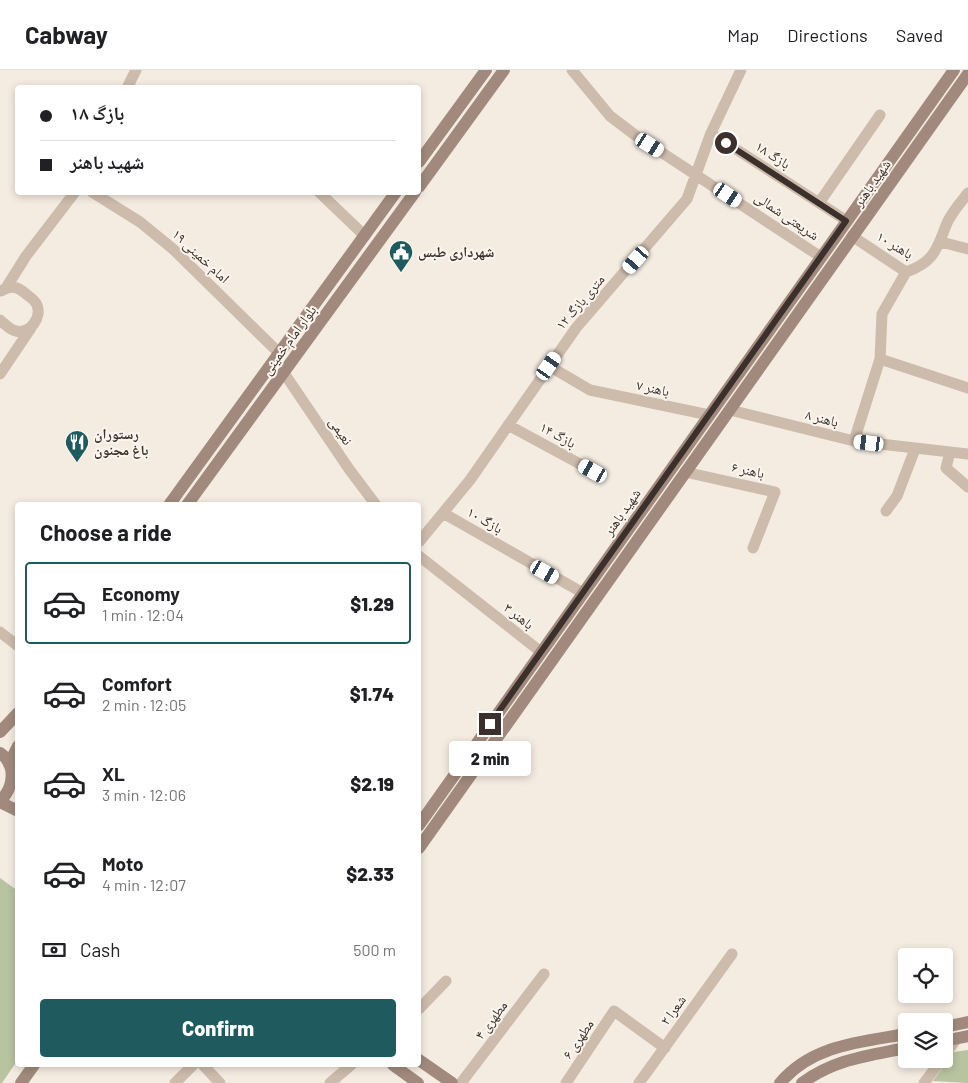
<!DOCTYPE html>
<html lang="en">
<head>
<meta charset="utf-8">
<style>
  body { margin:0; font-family:Barlow,"Noto Naskh Arabic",sans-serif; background:#f2f2f2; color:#202124; height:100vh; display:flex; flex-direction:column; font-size:19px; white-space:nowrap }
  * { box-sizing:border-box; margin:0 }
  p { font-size:16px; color:#757577 }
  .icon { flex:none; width:28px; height:28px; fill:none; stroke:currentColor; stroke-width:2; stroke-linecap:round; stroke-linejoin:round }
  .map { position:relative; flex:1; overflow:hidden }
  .side { position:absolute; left:15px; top:432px; width:406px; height:565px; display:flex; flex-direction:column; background:#fff; border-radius:5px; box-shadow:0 2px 8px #0003 }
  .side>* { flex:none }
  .guide { position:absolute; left:15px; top:15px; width:406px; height:110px; border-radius:5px; box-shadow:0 2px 8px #0003; display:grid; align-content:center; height:110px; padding:0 25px; background:#fff }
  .tools { position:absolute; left:898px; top:878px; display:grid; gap:10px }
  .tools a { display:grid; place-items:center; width:55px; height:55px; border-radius:5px; background:#fff; box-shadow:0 2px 8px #0003; font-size:25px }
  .end { position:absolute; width:22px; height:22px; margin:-11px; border:6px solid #3b302b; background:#fff; box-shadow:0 0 0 2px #fff }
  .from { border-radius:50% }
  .bubble { position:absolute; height:35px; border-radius:5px; background:#fff; box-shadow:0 2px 8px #0003; font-size:16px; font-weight:800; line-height:35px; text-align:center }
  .car { position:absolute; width:15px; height:30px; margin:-15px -8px; border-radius:6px; box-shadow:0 0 4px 1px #0007; background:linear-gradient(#fff 24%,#345 0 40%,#fff 0 76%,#345 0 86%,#fff 0) }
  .guide b { display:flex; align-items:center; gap:18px; height:48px; font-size:19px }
  .guide b+b { border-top:1px solid #e0e0e0 }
  .guide i { width:12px; height:12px; background:#202124 }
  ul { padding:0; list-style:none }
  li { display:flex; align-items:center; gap:15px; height:82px; margin:0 10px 8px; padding:0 15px; border:2px solid transparent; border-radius:5px }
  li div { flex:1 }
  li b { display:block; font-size:19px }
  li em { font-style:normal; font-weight:800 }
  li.active { border-color:#1f5a5e }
  li>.icon { width:45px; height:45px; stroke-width:1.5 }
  h2 { padding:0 25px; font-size:22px; line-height:60px }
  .pay { display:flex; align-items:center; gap:12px; height:55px; padding:0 25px; font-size:19px }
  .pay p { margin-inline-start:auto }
  .cta { display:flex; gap:10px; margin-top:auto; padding:10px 25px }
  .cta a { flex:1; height:58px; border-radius:5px; background:#1f5a5e; color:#fff; font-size:20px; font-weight:800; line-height:58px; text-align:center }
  header { display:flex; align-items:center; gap:30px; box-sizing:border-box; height:70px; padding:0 25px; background:#fff; border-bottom:1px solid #e0e0e0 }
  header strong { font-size:24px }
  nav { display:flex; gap:28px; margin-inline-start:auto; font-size:18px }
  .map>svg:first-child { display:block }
</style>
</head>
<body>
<header>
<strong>Cabway</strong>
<nav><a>Map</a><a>Directions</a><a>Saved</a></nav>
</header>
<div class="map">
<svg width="968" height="1013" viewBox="0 0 968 1013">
  <rect width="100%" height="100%" fill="#f4ebe1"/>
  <path fill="#b8c4a0" d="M 0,808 L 18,821 L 17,991 L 2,1013 L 0,1013 Z
    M 968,980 L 968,1013 L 933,1011 L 954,982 Z"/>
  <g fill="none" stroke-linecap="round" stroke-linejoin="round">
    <path stroke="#cdbbac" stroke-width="11" d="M 572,0 L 610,46 L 635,65 L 821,187
      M 127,18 L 136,0
      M 711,63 L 847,151
      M 92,122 L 140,152 L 173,179 L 279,283
      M 319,122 L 365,166
      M 819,133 L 880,45
      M 852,166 L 906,202 C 935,192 937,178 947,153 C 952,142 961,132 968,123
      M 941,172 L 968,179
      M 6,218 L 26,186 L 75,122
      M 0,250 C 5,254 10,260 16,261 C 30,264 42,248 37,235 C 35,230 30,227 26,224 C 17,216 11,215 1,221
      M 880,289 L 968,318
      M 549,296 L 590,320 L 709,345
      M 284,303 L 349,399 L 376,435
      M 0,304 L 31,258
      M 730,340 L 854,371 L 968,384
      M 508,355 L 593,401
      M 854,371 L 880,289 L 882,244 L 906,202
      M 950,382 L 946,398 L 968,417
      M 685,402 L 775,422 L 753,478
      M 886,441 L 897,426 L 915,379
      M 443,443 L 583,523
      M 419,472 L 470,410 L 576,258 L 687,129 L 711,63 L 741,0
      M 419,486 L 541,582
      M 0,562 L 18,576
      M 419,939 L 446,911
      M 944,986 L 957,968
      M 203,995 L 220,1013
      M 175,1013 L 193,995
      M 330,1013 L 351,995
      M 461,1013 L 544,904
      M 566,1013 L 614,941 L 665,978
      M 639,1013 L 732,884
      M 924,1013 L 942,989"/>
    <path stroke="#a18a7d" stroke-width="12" d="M 419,92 L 486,0
      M 419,117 L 504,0
      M 169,435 L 396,122
      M 187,435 L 415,122
      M 0,662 L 18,643
      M 0,683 C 17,695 14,718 0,731
      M 9,694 L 18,676
      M 0,732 L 18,741
      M 419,755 L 954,0
      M 419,778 L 968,4
      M 944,957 L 968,952
      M 944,971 L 968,966
      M 419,990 L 452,1013
      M 393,995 L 418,1013
      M 21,1013 L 34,995
      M 780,1013 C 812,975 860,972 906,964
      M 802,1013 C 835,989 867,986 906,978"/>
  </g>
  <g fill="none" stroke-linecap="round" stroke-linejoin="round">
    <path stroke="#3b302b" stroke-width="6" d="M 490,654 L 846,151 L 726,73"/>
  </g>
  <defs>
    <g id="civic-pin" transform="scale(1.25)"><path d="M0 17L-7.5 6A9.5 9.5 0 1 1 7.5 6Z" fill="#1f5a5e" stroke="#fbf5ee"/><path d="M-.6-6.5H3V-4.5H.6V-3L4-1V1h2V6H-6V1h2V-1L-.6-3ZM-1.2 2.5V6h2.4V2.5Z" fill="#fff"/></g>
    <g id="restaurant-pin" transform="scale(1.25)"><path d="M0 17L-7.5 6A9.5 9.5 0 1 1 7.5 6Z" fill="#1f5a5e" stroke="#fbf5ee"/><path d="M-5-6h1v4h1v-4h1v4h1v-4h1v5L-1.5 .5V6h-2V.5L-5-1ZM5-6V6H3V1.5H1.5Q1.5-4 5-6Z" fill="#fff"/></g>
  </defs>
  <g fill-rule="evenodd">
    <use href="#civic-pin" x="401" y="182"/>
    <use href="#restaurant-pin" x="77" y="372"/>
  </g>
  <g text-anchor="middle" stroke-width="4" stroke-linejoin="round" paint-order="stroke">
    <g font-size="14" fill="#3b302b" stroke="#fbf5ee">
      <text transform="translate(773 85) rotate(33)" y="5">بازگ ۱۸</text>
      <text transform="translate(872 113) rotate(-55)" y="5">شهید باهنر</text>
      <text transform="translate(787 146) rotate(34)" y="5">شریعتی شمالی</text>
      <text transform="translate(895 175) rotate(31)" y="5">باهنر ۱۰</text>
      <text transform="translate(201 186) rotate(43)" y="5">امام خمینی ۱۹</text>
      <text transform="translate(580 232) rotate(-50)" y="5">۱۲ متری بازگ</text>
      <text transform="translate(289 270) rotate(-54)" y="5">بلوار امام خمینی</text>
      <text transform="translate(653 318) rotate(12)" y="5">باهنر ۷</text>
      <text transform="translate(822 348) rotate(14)" y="5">باهنر ۸</text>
      <text transform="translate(341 361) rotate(56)" y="5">نعیمی</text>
      <text transform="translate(558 365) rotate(29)" y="5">بازگ ۱۴</text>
      <text transform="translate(748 400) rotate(12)" y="5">باهنر ۶</text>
      <text transform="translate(622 442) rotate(-55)" y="5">شهید باهنر</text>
      <text transform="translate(485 450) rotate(30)" y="5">بازگ ۱۰</text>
      <text transform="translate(519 546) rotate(38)" y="5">باهنر ۳</text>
      <text transform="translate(673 940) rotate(-54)" y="5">شعرا ۲</text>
      <text transform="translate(491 950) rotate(-53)" y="5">مطهری ۴</text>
      <text transform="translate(578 969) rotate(-56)" y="5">مطهری ۶</text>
    </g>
    <g font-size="14" font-weight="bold" fill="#3b302b" stroke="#fbf5ee" text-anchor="start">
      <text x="418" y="187">شهرداری طبس</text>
      <text x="94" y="369">رستوران<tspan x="94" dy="16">باغ مجنون</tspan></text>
    </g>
  </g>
</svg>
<div class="tools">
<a><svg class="icon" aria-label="locate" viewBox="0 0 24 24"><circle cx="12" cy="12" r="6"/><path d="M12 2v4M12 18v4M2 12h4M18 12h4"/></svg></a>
<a><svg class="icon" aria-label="layers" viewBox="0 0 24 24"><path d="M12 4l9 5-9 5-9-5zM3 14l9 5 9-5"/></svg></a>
</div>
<i class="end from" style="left:726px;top:73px"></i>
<i class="end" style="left:490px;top:654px"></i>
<div class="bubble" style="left:449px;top:671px;width:82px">2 min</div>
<i class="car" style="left:650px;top:75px;rotate:122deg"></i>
<i class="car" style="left:728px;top:125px;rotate:124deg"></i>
<i class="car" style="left:636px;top:190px;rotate:221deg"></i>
<i class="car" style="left:549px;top:296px;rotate:35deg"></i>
<i class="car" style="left:869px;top:373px;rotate:277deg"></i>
<i class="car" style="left:593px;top:401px;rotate:299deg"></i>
<i class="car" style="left:545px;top:502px;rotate:120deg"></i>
<div class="guide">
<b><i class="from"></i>بازگ ۱۸</b>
<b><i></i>شهید باهنر</b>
</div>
<section class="side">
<h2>Choose a ride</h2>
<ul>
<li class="active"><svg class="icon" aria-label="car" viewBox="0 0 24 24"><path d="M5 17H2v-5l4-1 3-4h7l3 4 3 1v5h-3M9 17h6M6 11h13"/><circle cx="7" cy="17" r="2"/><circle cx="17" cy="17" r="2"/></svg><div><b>Economy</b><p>1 min · 12:04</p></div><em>$1.29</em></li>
<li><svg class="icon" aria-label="car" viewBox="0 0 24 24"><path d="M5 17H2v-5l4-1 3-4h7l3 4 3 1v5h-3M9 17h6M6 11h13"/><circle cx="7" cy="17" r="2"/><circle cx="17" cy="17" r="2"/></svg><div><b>Comfort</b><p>2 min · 12:05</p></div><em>$1.74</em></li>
<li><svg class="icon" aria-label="car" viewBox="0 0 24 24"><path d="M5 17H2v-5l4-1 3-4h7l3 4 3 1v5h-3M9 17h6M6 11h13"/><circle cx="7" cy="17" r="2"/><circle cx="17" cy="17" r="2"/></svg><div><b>XL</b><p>3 min · 12:06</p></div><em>$2.19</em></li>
<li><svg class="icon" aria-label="car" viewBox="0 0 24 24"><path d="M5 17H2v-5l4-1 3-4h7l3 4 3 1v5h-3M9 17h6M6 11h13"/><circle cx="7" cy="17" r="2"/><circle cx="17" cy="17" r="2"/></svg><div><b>Moto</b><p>4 min · 12:07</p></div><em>$2.33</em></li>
</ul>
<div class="pay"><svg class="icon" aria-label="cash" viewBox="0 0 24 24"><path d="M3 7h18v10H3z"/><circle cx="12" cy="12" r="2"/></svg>Cash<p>500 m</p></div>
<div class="cta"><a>Confirm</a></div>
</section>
</div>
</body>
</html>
